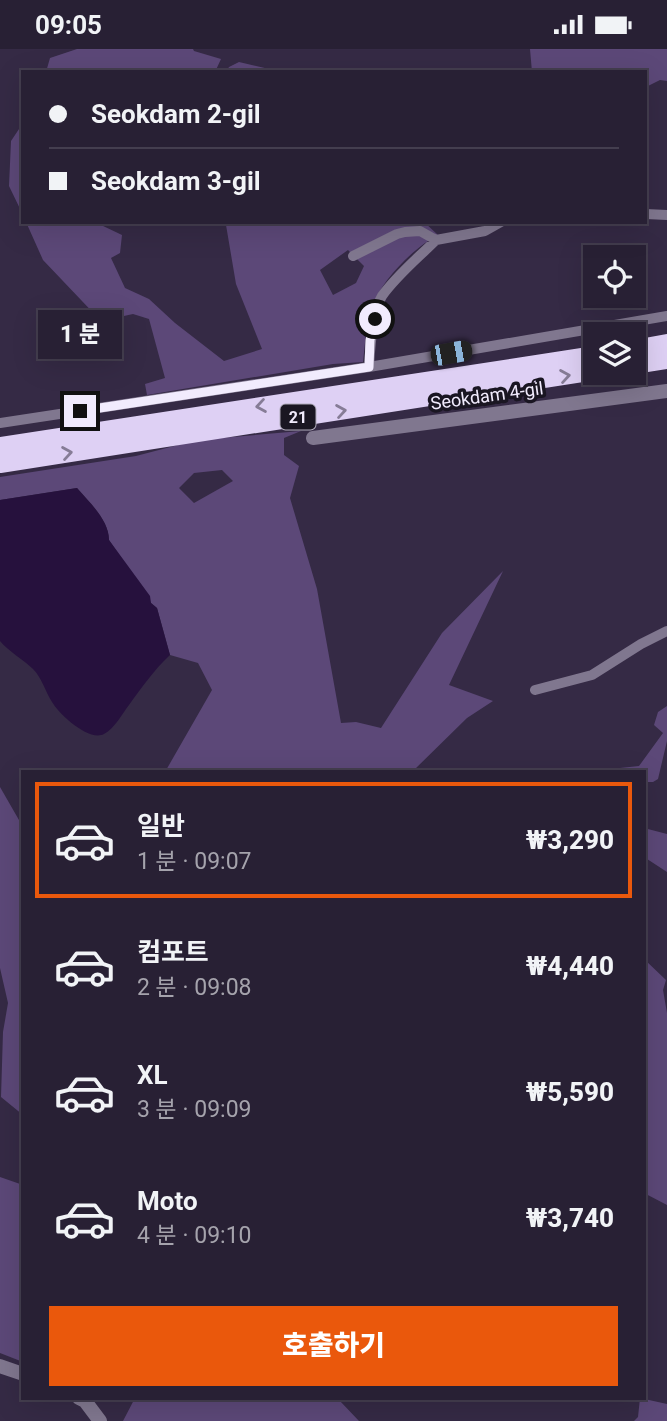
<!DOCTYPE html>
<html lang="ko">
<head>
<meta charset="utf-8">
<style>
  body { margin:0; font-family:Roboto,"Noto Sans KR",sans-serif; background:#342d40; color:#f1f3f6; height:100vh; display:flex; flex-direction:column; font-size:26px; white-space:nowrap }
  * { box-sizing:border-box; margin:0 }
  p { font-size:23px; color:#a5a3ac }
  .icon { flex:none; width:38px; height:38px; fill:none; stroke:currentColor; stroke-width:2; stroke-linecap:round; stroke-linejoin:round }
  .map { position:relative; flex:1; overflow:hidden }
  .panel { position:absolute; left:21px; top:721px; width:625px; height:630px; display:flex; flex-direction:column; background:#282034; border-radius:0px; box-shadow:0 7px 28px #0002,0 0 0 2px #443e4f }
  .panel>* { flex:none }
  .guide { position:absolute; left:21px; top:21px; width:626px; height:154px; border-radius:0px; box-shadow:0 7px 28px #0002,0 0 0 2px #443e4f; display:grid; align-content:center; height:154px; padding:0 28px; background:#282034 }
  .tools { position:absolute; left:583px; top:196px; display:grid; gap:14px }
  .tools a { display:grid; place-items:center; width:63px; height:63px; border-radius:0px; background:#282034; box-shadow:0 7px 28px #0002,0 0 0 2px #443e4f; font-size:35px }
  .end { position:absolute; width:32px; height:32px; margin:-16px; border:9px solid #f1ebfd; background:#111; box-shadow:0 0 0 4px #111 }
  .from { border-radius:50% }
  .bubble { position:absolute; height:49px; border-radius:0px; background:#282034; box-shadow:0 7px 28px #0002,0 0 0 2px #443e4f; font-size:23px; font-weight:800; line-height:49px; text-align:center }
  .car { position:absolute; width:21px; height:42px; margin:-21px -10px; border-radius:9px; box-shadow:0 0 5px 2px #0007; background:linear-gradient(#222 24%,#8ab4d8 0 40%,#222 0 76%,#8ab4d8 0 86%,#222 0) }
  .guide b { display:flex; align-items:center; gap:24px; height:66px; font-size:26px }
  .guide b+b { border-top:2px solid #443e4f }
  .guide i { width:18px; height:18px; background:#f1f3f6 }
  ul { padding:12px 0 0; list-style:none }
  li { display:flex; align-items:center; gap:21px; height:116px; margin:0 14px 10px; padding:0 14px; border:4px solid transparent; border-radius:0px }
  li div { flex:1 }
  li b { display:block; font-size:26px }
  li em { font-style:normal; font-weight:800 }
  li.selected { border-color:#ea580c }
  li>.icon { width:63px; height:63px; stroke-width:1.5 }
  .action { display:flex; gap:14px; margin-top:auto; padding:14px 28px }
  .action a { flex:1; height:80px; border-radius:0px; background:#ea580c; color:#fff; font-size:28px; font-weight:800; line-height:80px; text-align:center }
  .status { display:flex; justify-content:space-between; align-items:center; height:49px; padding:0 35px; background:#282034; direction:ltr }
  .status svg { height:19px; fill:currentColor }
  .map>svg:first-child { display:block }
</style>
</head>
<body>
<div class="status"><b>09:05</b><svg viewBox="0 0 49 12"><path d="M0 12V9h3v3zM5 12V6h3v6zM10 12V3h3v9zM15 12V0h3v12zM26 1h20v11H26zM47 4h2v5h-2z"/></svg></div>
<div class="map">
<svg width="667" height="1372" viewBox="0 0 667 1372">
  <rect width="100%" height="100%" fill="#352a45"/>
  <path fill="#5c4878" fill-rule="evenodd" d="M 77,0 L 193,0 L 194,2 L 221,10 L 215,23 L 46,23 L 50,9 Z
    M 530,0 L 667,0 L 667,32 L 660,31 L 646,38 L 646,23 L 532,23 Z
    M 239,13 L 282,23 L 226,23 L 229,18 Z
    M 23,74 L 23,166 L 9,137 L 11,92 Z
    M 26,173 L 100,173 L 101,176 L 122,186 L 120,204 L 111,209 L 125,239 L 149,250 L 175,274 L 224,312 L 262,300 L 236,235 L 226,176 L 224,173 L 424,173 L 438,186 C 413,199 381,232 372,258 C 366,274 365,297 363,313 L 333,315 L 147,346 L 145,335 L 165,329 L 149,270 L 133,265 L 101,272 L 43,211 ZM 348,201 L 364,217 L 356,234 L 333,246 L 320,221 Z
    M 301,382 L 284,389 L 284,406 L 299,417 L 290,449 L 317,540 L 341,674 L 356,673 L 381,679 L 442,584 L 503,522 L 449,636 L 493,652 L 467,669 L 414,721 L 414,723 L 165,723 L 212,641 L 198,614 L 170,606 L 157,559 L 151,554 L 109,491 C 109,471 89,453 77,439 L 0,451 L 0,428 L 136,407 L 197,391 ZM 222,421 L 233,432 L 194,454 L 179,439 L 194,424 Z
    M 667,657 L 667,692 L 658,730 L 653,733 L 644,733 L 644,723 L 601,723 L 601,721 L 639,717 L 663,684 L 654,676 L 658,663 Z
    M 0,738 L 23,778 L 23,1066 L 1,1048 L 3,983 L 8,954 L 0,919 Z
    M 644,779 L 667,785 L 667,823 L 644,808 Z
    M 644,910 L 666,931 L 663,941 L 667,964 L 667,1156 L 644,1144 Z
    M 0,1128 L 23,1136 L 23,1313 L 0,1304 Z
    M 135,1349 L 285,1349 L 340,1352 L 359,1372 L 123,1372 Z
    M 640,1349 L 667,1355 L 667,1372 L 634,1372 L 638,1368 Z"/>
  <path fill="#26113d" d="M 77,439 C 89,453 109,471 109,491 L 150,547 L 151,554 L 157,559 L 170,606 C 154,621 142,638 129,656 C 122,665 115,679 104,685 C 89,693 59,665 52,653 C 45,642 42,629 33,620 C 23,610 9,603 0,592 L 0,451 Z"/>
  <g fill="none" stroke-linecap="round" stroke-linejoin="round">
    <path stroke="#80778f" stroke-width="10" d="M 646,165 L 667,166
      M 353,207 L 397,185 L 405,183 L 420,182 L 436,191 L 485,182 L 501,173
      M 369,318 C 370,299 372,263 382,247 C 397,226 418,209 436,191
      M 0,374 L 369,318 L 667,267
      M 535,641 L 592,626 L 641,595 L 667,582"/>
    <path stroke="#80778f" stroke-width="14" d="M 313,389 L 667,342
      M 0,1317 L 23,1325
      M 79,1349 L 85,1352 L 100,1372"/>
    <path stroke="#ded0f4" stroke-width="18" d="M 634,300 L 667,294
      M 634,316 L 667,311
      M 0,397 L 595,306
      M 0,415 L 595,322"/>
  </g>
  <defs><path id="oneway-chevron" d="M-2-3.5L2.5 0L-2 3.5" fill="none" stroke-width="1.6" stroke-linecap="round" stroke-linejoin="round" transform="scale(1.75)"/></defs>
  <g stroke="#867c96">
    <use href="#oneway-chevron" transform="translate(565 327) rotate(-9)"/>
    <use href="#oneway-chevron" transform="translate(261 357) rotate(171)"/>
    <use href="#oneway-chevron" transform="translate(341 362) rotate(-9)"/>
    <use href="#oneway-chevron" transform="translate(67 404) rotate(-9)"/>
  </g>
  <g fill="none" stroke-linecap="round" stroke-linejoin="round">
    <path stroke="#f1ebfd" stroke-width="9" d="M 80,362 L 369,318 L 370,291 L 375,270"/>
  </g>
  <g text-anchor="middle" stroke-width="7" stroke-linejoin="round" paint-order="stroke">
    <rect fill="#1a1622" stroke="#b0abbb" stroke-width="2" x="280.5" y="355.5" width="35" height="25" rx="5"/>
    <g font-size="16" font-weight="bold" fill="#f1ebfd">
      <text x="298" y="374">21</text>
    </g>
    <g font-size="18" fill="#f1ebfd" stroke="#1a1622">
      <text transform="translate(487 347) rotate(-8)" y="6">Seokdam 4-gil</text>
    </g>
  </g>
</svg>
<div class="tools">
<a><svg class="icon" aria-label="locate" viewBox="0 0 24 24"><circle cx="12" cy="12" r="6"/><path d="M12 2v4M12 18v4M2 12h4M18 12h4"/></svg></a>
<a><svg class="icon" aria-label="layers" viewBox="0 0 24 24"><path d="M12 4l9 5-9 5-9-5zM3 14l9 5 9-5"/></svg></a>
</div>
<i class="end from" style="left:375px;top:270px"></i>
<i class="end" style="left:80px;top:362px"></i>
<div class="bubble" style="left:38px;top:261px;width:84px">1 분</div>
<i class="car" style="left:451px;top:304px;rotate:80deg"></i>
<div class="guide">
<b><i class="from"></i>Seokdam 2-gil</b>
<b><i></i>Seokdam 3-gil</b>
</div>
<section class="panel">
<ul>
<li class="selected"><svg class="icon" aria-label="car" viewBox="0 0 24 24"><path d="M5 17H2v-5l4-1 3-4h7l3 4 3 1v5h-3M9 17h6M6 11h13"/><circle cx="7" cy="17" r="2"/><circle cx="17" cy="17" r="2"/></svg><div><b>일반</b><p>1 분 · 09:07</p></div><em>₩3,290</em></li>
<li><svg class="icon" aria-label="car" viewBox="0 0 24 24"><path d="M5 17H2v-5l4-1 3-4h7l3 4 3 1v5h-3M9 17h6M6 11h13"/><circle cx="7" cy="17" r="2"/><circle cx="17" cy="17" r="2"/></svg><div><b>컴포트</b><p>2 분 · 09:08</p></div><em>₩4,440</em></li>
<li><svg class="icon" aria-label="car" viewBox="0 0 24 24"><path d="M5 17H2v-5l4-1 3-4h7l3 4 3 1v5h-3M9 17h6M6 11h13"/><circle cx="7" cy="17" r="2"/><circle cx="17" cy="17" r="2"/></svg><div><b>XL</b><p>3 분 · 09:09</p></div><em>₩5,590</em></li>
<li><svg class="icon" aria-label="car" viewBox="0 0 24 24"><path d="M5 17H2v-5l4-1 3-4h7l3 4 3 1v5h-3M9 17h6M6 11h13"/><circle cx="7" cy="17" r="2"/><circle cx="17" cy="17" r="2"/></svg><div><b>Moto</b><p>4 분 · 09:10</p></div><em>₩3,740</em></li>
</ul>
<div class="action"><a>호출하기</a></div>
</section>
</div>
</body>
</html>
